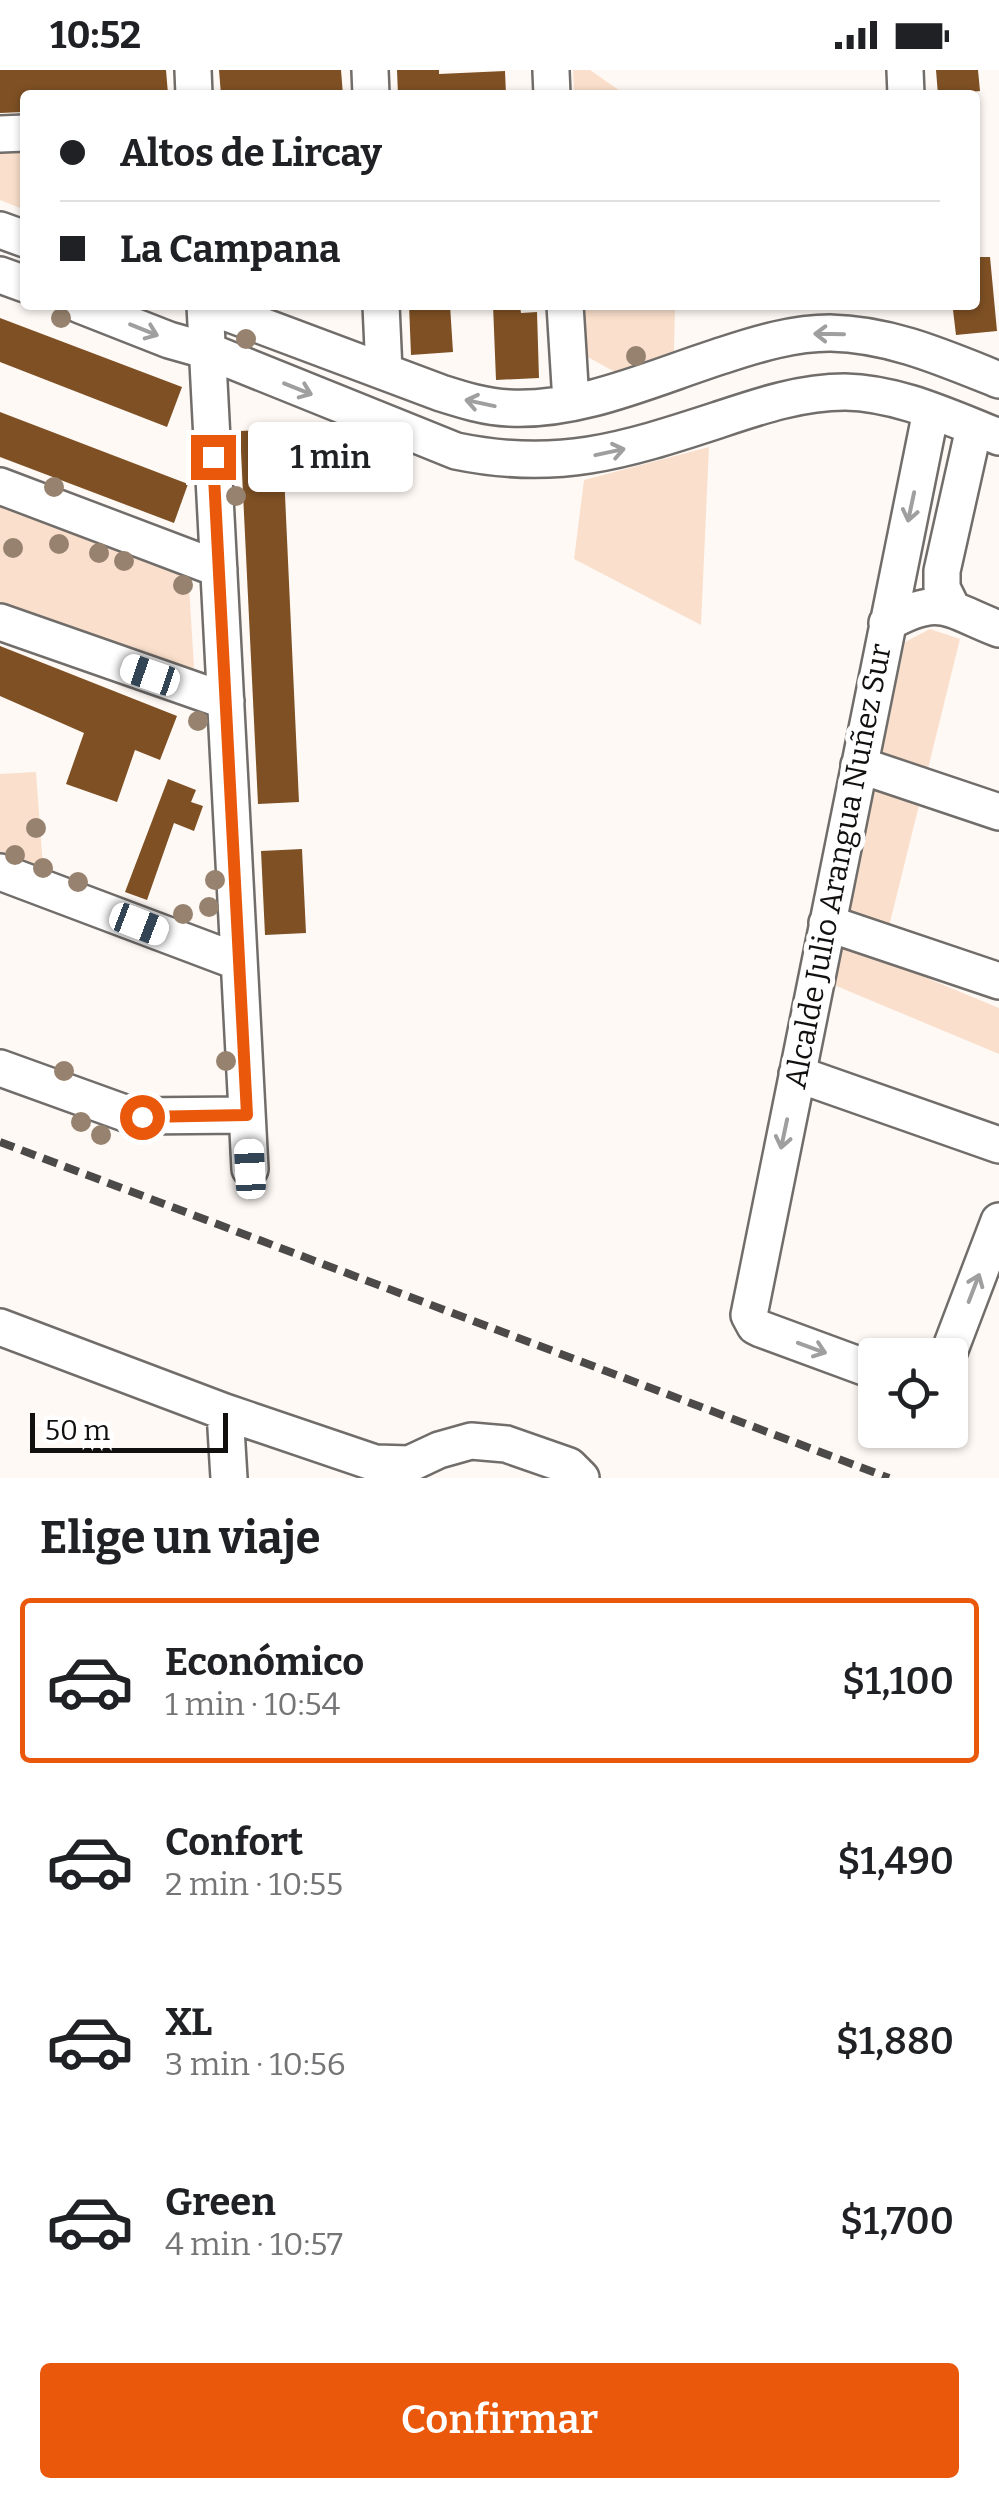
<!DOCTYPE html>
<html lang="es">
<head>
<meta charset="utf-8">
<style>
  body { margin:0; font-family:Bitter,serif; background:#f6f6f6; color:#202124; height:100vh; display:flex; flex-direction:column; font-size:38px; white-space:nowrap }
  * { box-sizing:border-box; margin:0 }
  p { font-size:32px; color:#757577 }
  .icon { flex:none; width:55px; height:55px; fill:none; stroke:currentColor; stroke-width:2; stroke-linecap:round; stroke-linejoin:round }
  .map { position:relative; height:1408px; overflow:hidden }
  .side { display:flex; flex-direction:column; background:#fff; flex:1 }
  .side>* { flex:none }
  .banner { position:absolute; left:20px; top:20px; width:960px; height:220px; border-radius:10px; box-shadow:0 2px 8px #0004; display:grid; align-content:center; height:220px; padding:0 40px; background:#fff }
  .fabs { position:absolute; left:858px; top:1268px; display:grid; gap:20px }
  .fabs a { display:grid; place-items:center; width:110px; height:110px; border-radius:10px; background:#fff; box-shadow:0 2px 8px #0004; font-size:50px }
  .scale { position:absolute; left:30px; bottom:25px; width:198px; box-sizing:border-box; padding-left:10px; border:5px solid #12100f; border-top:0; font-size:28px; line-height:35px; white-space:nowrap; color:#12100f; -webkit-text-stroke:8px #fff; paint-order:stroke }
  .end { position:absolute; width:45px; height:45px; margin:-22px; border:12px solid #ea580c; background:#fff; box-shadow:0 0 0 5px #fff }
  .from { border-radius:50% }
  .bubble { position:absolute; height:70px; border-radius:10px; background:#fff; box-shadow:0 2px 8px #0004; font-size:32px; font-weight:600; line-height:70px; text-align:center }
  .car { position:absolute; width:30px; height:60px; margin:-30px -15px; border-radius:12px; box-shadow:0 0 8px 2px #0007; background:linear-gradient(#fff 24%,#345 0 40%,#fff 0 76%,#345 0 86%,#fff 0) }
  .banner b { display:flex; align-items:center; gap:35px; height:95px; font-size:38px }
  .banner b+b { border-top:2px solid #e0e0e0 }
  .banner i { width:25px; height:25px; background:#202124 }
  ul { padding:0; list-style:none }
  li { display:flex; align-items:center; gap:30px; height:165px; margin:0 20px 15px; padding:0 20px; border:5px solid transparent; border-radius:10px }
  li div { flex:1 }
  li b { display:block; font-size:38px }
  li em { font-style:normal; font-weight:600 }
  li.current { border-color:#ea580c }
  li>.icon { width:90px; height:90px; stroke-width:1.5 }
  h2 { padding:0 40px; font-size:45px; line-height:120px }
  .action { display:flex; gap:20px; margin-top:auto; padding:20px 40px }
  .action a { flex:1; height:115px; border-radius:10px; background:#ea580c; color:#fff; font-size:40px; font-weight:600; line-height:115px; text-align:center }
  .status { display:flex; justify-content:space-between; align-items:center; height:70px; padding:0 50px; background:#fff; direction:ltr }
  .status svg { height:28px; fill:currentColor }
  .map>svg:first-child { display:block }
</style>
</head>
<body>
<div class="status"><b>10:52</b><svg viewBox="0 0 49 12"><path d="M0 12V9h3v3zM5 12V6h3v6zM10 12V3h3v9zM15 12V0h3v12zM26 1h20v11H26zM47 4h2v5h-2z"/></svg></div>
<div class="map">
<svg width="999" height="1408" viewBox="0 0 999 1408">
  <rect width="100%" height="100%" fill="#fef9f5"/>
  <path fill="#fae0cc" d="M 573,0 L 590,0 L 626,25 L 574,25 Z
    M 25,69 L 25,140 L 0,130 L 0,70 Z
    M 584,235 L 675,235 L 674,281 L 615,302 L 586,286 Z
    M 709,377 L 701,555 L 574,489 L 584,410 Z
    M 0,434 L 176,502 L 189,515 L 194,597 L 181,609 L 13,548 L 0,531 Z
    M 930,559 L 960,569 L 881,889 L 999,938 L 999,984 L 834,915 L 905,572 Z
    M 36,702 L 43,797 L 0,782 L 0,704 Z"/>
  <path fill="#7e5024" d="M 0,0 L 166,0 L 168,24 L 25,25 L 25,42 L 0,43 Z
    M 219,0 L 341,0 L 343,25 L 221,25 Z
    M 397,0 L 439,0 L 439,4 L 505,1 L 506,25 L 398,25 Z
    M 936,0 L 978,0 L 980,21 L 938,25 Z
    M 975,187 L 990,187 L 997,261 L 956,265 L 953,240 L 975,238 Z
    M 409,235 L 450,235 L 453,282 L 411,285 Z
    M 493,235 L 520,235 L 521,243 L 537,242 L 539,308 L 496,310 Z
    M 0,248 L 182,317 L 167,357 L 0,292 Z
    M 0,342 L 188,414 L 174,453 L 0,387 Z
    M 282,359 L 299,732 L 258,734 L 240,361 Z
    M 0,576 L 177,646 L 160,690 L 135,680 L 117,732 L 66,714 L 84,663 L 0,626 Z
    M 168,709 L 196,720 L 191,732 L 203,736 L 194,761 L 174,753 L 147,830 L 125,822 Z
    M 302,779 L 306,863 L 265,865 L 261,781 Z"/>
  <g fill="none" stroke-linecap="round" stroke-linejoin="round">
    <g stroke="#716d6a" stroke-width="40">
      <path id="minor" d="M 193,0 L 194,25
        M 370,0 L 371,25
        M 905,0 L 906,25
        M 551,1 L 552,25
        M 0,64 L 25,63
        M 0,160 L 25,169
        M 0,205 L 25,214
        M 80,235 L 169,270 L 208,281 L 456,381 C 557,402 623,381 718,350 C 760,336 801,322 845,322 C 899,323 950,348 999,367
        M 205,235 L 250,1099
        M 206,235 L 441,323 C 463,330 485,337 509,338 C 581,342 657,306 724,285 C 757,274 794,263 830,263 C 890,264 944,288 999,310
        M 381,235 L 384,301
        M 565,235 L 571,332
        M 0,416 L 219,499
        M 951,536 L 942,518 L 942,501 L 974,358
        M 0,552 L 226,631
        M 887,553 C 941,523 947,539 999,559
        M 859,695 L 999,742
        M 0,802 L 239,892
        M 827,853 L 999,911
        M 0,998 L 133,1046 L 247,1045
        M 797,1004 L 999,1075
        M 0,1257 L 225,1342 L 375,1393 L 409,1394 L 439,1380 L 471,1371 L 506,1374 L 569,1396 L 581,1408
        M 948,1285 L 999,1151
        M 875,1301 L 761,1259 L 755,1256 L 749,1245 L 931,341
        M 225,1342 L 229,1408"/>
    </g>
    <use href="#minor" stroke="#fff" stroke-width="35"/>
    <path stroke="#4c4a48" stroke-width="8" stroke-dasharray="15 8" stroke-linecap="butt" d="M 0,1072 L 889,1408"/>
  </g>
  <g fill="#96826e">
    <circle cx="61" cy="248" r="10"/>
    <circle cx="246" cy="269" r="10"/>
    <circle cx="636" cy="286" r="10"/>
    <circle cx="231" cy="374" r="10"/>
    <circle cx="54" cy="417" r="10"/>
    <circle cx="236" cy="426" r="10"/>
    <circle cx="59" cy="474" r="10"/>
    <circle cx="13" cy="478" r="10"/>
    <circle cx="99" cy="483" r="10"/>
    <circle cx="124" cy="491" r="10"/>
    <circle cx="183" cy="515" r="10"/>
    <circle cx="198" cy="651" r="10"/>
    <circle cx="36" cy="758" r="10"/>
    <circle cx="15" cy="785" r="10"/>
    <circle cx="43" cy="798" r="10"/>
    <circle cx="215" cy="810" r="10"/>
    <circle cx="78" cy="812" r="10"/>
    <circle cx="209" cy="837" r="10"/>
    <circle cx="183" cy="844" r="10"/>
    <circle cx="226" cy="991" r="10"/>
    <circle cx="64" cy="1001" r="10"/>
    <circle cx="81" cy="1052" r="10"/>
    <circle cx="101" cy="1065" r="10"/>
  </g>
  <defs><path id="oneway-shaft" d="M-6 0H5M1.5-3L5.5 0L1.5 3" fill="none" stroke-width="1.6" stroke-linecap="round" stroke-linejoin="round" transform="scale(2.5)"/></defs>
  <g stroke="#a09f9f">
    <use href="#oneway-shaft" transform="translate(144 260) rotate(22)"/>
    <use href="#oneway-shaft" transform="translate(829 264) rotate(-179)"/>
    <use href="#oneway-shaft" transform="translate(298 319) rotate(22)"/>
    <use href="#oneway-shaft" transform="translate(480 333) rotate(-168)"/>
    <use href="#oneway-shaft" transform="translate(610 382) rotate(-12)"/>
    <use href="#oneway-shaft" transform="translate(911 437) rotate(102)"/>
    <use href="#oneway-shaft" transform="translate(784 1064) rotate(102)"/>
    <use href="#oneway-shaft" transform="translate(974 1218) rotate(-69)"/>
    <use href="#oneway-shaft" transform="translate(812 1278) rotate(20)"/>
  </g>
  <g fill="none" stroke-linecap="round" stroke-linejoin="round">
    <path stroke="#ea580c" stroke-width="12" d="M 142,1047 L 247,1045 L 213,387"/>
  </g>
  <g text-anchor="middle" stroke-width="10" stroke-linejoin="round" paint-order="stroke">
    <g font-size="30" fill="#12100f" stroke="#fff">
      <text transform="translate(838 796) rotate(-79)" y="10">Alcalde Julio Arangua Nuñez Sur</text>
    </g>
  </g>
</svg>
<div class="fabs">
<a><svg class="icon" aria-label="locate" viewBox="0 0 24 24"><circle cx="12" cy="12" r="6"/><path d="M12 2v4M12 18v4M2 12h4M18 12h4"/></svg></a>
</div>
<div class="scale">50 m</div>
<i class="end from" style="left:142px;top:1047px"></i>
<i class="end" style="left:213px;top:387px"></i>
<div class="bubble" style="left:248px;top:352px;width:165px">1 min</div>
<i class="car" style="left:150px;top:605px;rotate:289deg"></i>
<i class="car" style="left:139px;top:854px;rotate:111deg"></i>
<i class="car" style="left:250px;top:1099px;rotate:357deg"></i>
<div class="banner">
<b><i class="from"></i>Altos de Lircay</b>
<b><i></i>La Campana</b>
</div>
</div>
<section class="side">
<h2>Elige un viaje</h2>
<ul>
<li class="current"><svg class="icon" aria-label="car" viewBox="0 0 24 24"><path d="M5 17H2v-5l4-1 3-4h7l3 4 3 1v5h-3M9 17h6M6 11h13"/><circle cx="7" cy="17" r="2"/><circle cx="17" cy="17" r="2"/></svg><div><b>Económico</b><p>1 min · 10:54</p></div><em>$1,100</em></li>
<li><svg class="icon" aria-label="car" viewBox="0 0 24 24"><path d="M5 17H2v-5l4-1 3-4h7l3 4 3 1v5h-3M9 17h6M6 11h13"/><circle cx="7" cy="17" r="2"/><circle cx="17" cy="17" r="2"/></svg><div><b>Confort</b><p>2 min · 10:55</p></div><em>$1,490</em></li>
<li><svg class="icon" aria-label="car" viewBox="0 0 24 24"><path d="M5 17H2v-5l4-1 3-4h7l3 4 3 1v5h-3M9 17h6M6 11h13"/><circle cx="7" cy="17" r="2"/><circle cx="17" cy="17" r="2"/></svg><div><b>XL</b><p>3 min · 10:56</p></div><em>$1,880</em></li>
<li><svg class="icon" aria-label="car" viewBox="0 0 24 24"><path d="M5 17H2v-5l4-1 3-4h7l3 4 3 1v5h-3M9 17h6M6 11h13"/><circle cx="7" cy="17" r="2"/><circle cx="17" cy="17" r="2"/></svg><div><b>Green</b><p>4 min · 10:57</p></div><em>$1,700</em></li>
</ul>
<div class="action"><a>Confirmar</a></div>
</section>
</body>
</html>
